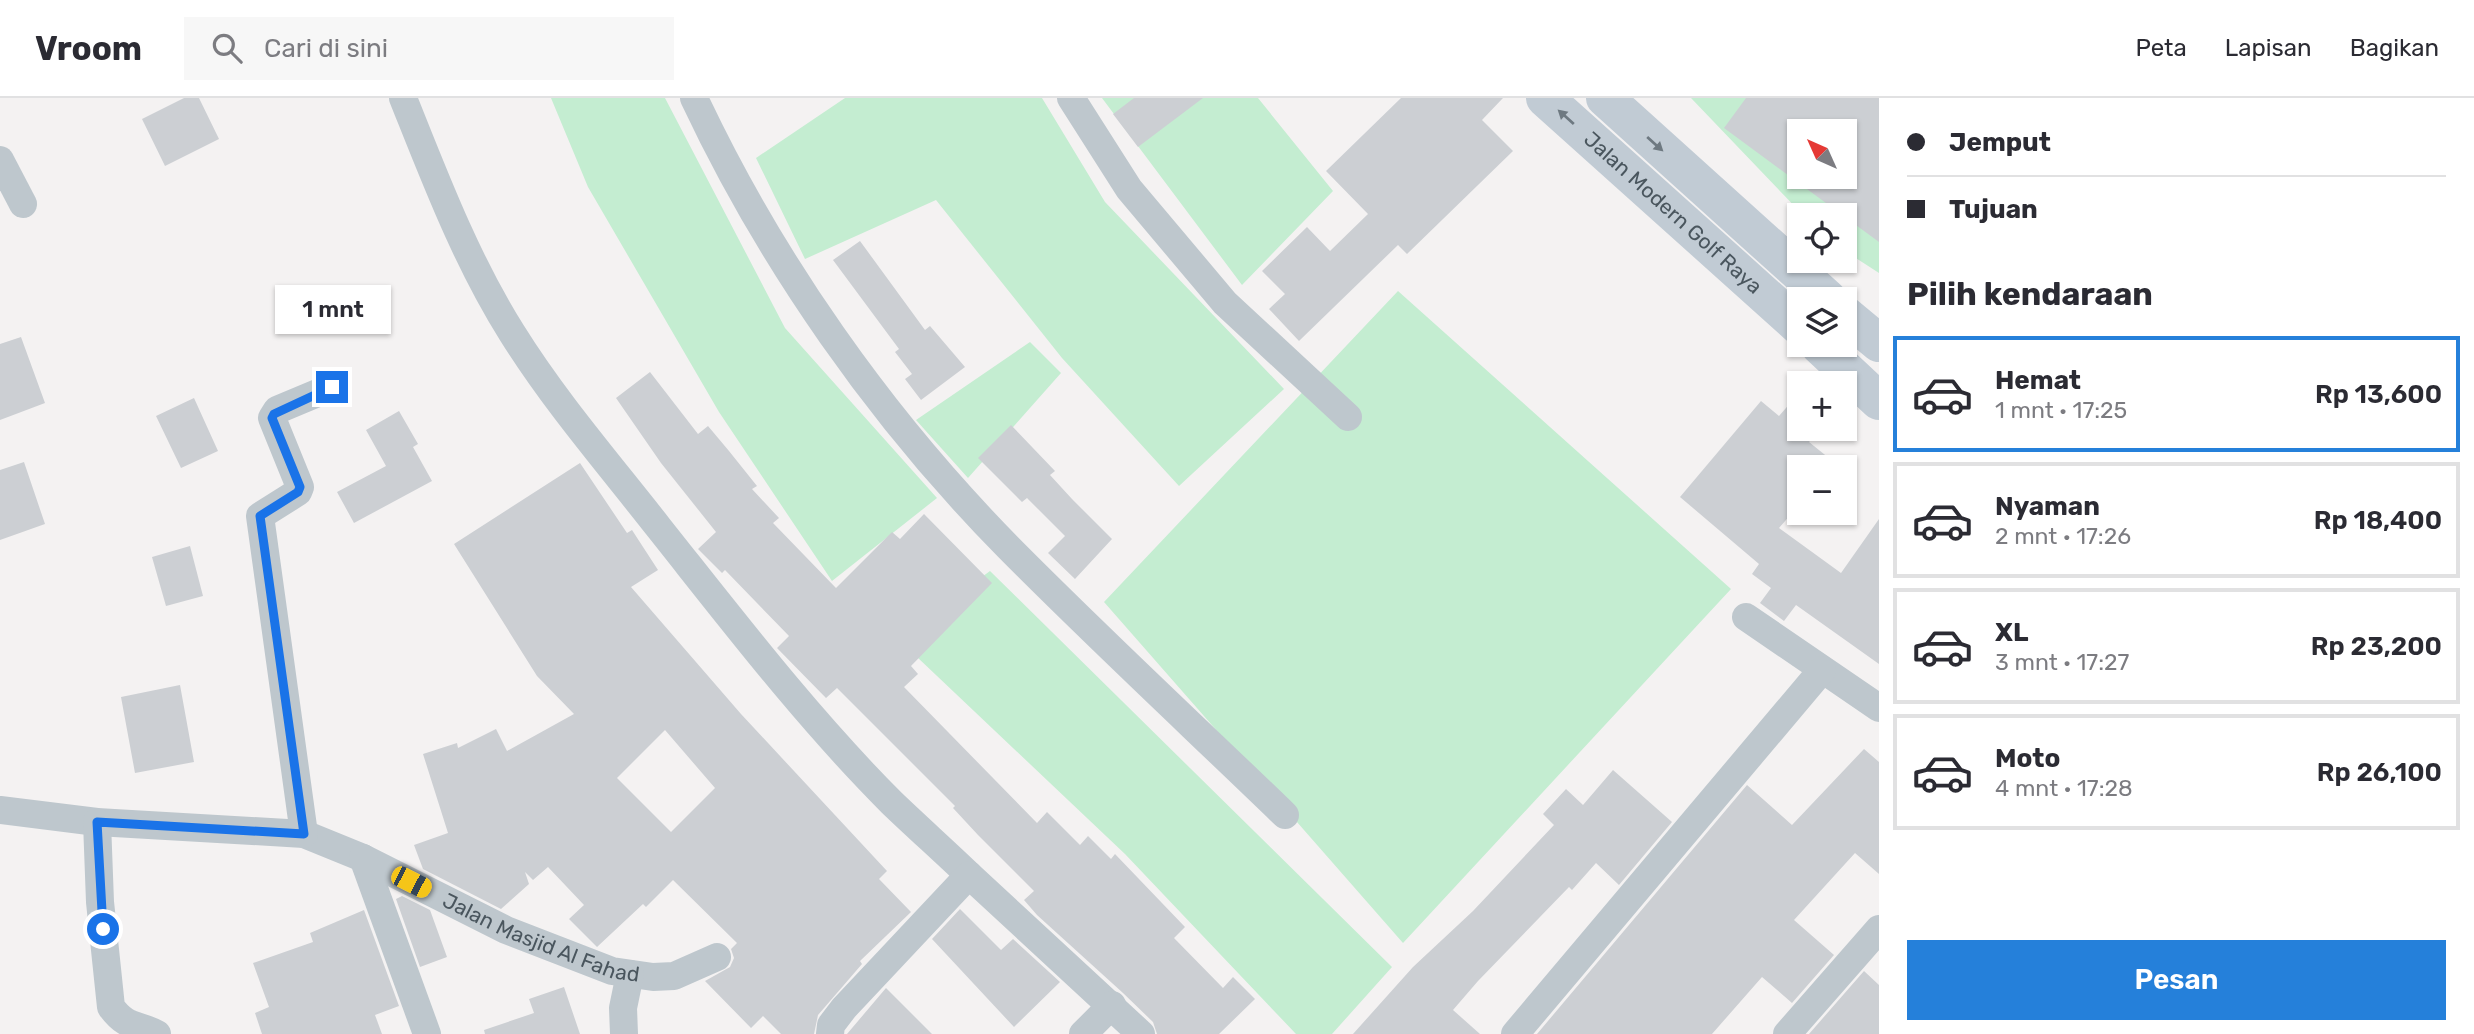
<!DOCTYPE html>
<html lang="id">
<head>
<meta charset="utf-8">
<style>
  body { margin:0; font-family:Rubik,sans-serif; background:#f7f7f7; color:#2b2b33; height:100vh; display:flex; flex-direction:column; font-size:26px; white-space:nowrap }
  * { box-sizing:border-box; margin:0 }
  p { font-size:23px; color:#7c7c81 }
  .icon { flex:none; width:38px; height:38px; fill:none; stroke:currentColor; stroke-width:2; stroke-linecap:round; stroke-linejoin:round }
  .map { position:relative; flex:1; overflow:hidden }
  .side { display:flex; flex-direction:column; background:#fff; width:595px }
  .side>* { flex:none }
  .hud { display:grid; align-content:center; height:154px; padding:0 28px; background:#fff }
  .needle { width:46px; rotate:315deg }
  .controls { position:absolute; left:1787px; top:21px; display:grid; gap:14px }
  .controls a { display:grid; place-items:center; width:70px; height:70px; border-radius:0px; background:#fff; box-shadow:0 2px 5px #0004; font-size:35px }
  .end { position:absolute; width:32px; height:32px; margin:-16px; border:9px solid #1a73e8; background:#fff; box-shadow:0 0 0 4px #fff }
  .from { border-radius:50% }
  .bubble { position:absolute; height:49px; border-radius:0px; background:#fff; box-shadow:0 2px 5px #0004; font-size:23px; font-weight:600; line-height:49px; text-align:center }
  .car { position:absolute; width:21px; height:42px; margin:-21px -10px; border-radius:9px; box-shadow:0 0 5px 2px #0007; background:linear-gradient(#f5c518 24%,#345 0 40%,#f5c518 0 76%,#345 0 86%,#f5c518 0) }
  .hud b { display:flex; align-items:center; gap:24px; height:66px; font-size:26px }
  .hud b+b { border-top:2px solid #e1e1e2 }
  .hud i { width:18px; height:18px; background:#2b2b33 }
  ul { padding:0; list-style:none }
  li { display:flex; align-items:center; gap:21px; height:116px; margin:0 14px 10px; padding:0 14px; border:4px solid #e1e1e2; border-radius:0px }
  li div { flex:1 }
  li b { display:block; font-size:26px }
  li em { font-style:normal; font-weight:600 }
  li.current { border-color:#2580da }
  li>.icon { width:63px; height:63px; stroke-width:1.5 }
  h2 { padding:0 28px; font-size:32px; line-height:84px }
  .action { display:flex; gap:14px; margin-top:auto; padding:14px 28px }
  .action a { flex:1; height:80px; border-radius:0px; background:#2580da; color:#fff; font-size:28px; font-weight:600; line-height:80px; text-align:center }
  header { display:flex; align-items:center; gap:42px; box-sizing:border-box; height:98px; padding:0 35px; background:#fff; border-bottom:2px solid #e1e1e2 }
  header strong { font-size:33px }
  nav { display:flex; gap:38px; margin-inline-start:auto; font-size:24px }
  .search { width:490px; height:63px; background:#f7f7f7; display:flex; align-items:center; gap:18px; box-sizing:border-box; padding:0 24px; border-radius:0px; color:#7c7c81; font-size:26px }
  main { display:flex; flex:1; min-height:0 }
  .map>svg:first-child { display:block }
</style>
</head>
<body>
<header>
<strong>Vroom</strong>
<div class="search"><svg class="icon" aria-label="search" viewBox="0 0 24 24"><circle cx="10" cy="10" r="6"/><path d="M15 15l6 6"/></svg>Cari di sini</div>
<nav><a>Peta</a><a>Lapisan</a><a>Bagikan</a></nav>
</header>
<main>
<div class="map">
<svg width="1879" height="936" viewBox="0 0 1879 936">
  <rect width="100%" height="100%" fill="#f4f2f2"/>
  <path fill="#c4edd1" fill-rule="evenodd" d="M 551,0 L 665,0 L 785,230 L 937,400 L 832,483 L 719,314 L 588,89 Z
    M 845,0 L 1042,0 L 1105,104 L 1284,291 L 1179,388 L 1062,260 L 936,102 L 805,161 L 756,60 Z
    M 1102,0 L 1258,0 L 1333,93 L 1242,187 Z
    M 1691,0 L 1879,0 L 1879,175 L 1845,153 L 1844,117 L 1803,117 ZM 1799,33 L 1844,33 L 1844,79 L 1799,79 Z
    M 1398,193 L 1731,491 L 1403,845 L 1104,504 Z
    M 1030,244 L 1061,275 L 968,380 L 916,322 Z
    M 990,473 L 1392,869 L 1332,936 L 1296,936 L 1125,756 L 898,541 Z"/>
  <path fill="#cccfd3" fill-rule="evenodd" d="M 184,0 L 199,0 L 219,41 L 165,68 L 142,21 Z
    M 1134,0 L 1203,0 L 1138,49 L 1113,16 Z
    M 1401,0 L 1503,0 L 1482,22 L 1513,53 L 1407,156 L 1398,147 L 1299,243 L 1269,211 L 1285,196 L 1262,173 L 1307,129 L 1330,153 L 1368,116 L 1326,73 Z
    M 1746,0 L 1879,0 L 1879,144 L 1724,30 ZM 1799,33 L 1844,33 L 1844,79 L 1799,79 Z
    M 860,143 L 925,232 L 930,228 L 965,269 L 921,302 L 905,281 L 912,276 L 895,254 L 899,251 L 833,162 Z
    M 21,239 L 45,305 L 0,322 L 0,246 Z
    M 650,274 L 698,336 L 708,328 L 729,353 L 757,388 L 752,391 L 779,420 L 773,425 L 836,490 L 892,434 L 900,441 L 924,416 L 992,485 L 911,568 L 918,576 L 904,589 L 1037,725 L 1047,714 L 1080,747 L 1088,738 L 1111,761 L 1115,756 L 1185,829 L 1174,840 L 1223,890 L 1233,879 L 1255,901 L 1219,936 L 1157,936 L 1153,924 L 1123,895 L 1037,817 L 1024,802 L 1034,793 L 978,737 L 953,710 L 955,708 L 837,590 L 826,600 L 777,550 L 789,538 L 725,472 L 722,475 L 698,451 L 716,434 L 661,365 L 616,300 Z
    M 1799,295 L 1799,331 L 1820,331 L 1809,344 L 1840,369 L 1799,369 L 1799,407 L 1779,430 L 1841,475 L 1879,421 L 1879,566 L 1796,507 L 1784,523 L 1760,505 L 1771,490 L 1752,476 L 1759,466 L 1680,399 L 1761,303 L 1779,318 Z
    M 194,300 L 218,353 L 181,370 L 156,318 Z
    M 399,313 L 418,346 L 413,349 L 432,383 L 354,425 L 337,394 L 386,368 L 366,332 Z
    M 1011,327 L 1055,373 L 1050,377 L 1072,401 L 1112,441 L 1075,481 L 1048,455 L 1065,438 L 1027,400 L 1022,404 L 978,360 Z
    M 24,364 L 45,426 L 0,442 L 0,372 Z
    M 580,365 L 627,435 L 632,432 L 658,472 L 631,489 L 741,616 L 887,773 L 879,781 L 911,814 L 860,863 L 862,866 L 818,917 L 814,936 L 781,936 L 763,918 L 751,930 L 705,883 L 730,869 L 734,860 L 731,851 L 737,845 L 673,782 L 646,809 L 643,806 L 597,849 L 569,821 L 584,807 L 548,769 L 533,782 L 525,774 L 529,786 L 501,811 L 423,771 L 414,747 L 448,735 L 423,656 L 457,645 L 458,650 L 496,631 L 507,653 L 574,616 L 537,578 L 454,446 ZM 665,632 L 715,690 L 671,734 L 617,680 Z
    M 190,448 L 203,498 L 166,508 L 152,459 Z
    M 180,587 L 194,664 L 135,675 L 121,599 Z
    M 1864,651 L 1879,664 L 1879,776 L 1855,755 L 1794,822 L 1834,857 L 1792,905 L 1762,879 L 1712,936 L 1537,936 L 1747,687 L 1792,727 Z
    M 1613,672 L 1672,724 L 1619,787 L 1596,765 L 1572,792 L 1569,789 L 1478,883 L 1453,912 L 1480,936 L 1353,936 L 1413,869 L 1473,813 L 1554,727 L 1543,716 L 1566,691 L 1583,707 Z
    M 402,798 L 430,812 L 447,859 L 420,869 L 396,801 Z
    M 960,811 L 1001,852 L 1013,841 L 1060,884 L 1014,929 L 932,841 Z
    M 364,812 L 399,908 L 375,917 L 382,936 L 262,936 L 255,915 L 269,909 L 253,865 L 313,844 L 310,835 Z
    M 1864,873 L 1879,887 L 1879,936 L 1809,936 Z
    M 564,889 L 580,936 L 485,936 L 484,932 L 534,915 L 529,901 Z
    M 886,890 L 932,936 L 847,936 Z"/>
  <g fill="none" stroke-linecap="round" stroke-linejoin="round">
    <g stroke="#bec7cd" stroke-width="28">
      <path d="M 403,0 C 435,80 466,162 512,235 C 555,304 609,366 659,430 C 733,523 807,620 892,705 C 917,729 944,753 969,777"/>
      <path d="M 694,0 C 771,164 881,320 1008,449 C 1098,540 1193,628 1285,717"/>
      <path d="M 1071,0 L 1129,91 L 1225,205 L 1348,319"/>
      <path d="M 0,62 L 23,106"/>
      <path d="M 1746,519 L 1879,610"/>
      <path id="s1" d="M 0,712 L 97,724 L 304,736 L 363,760 L 506,832 L 612,873 L 653,879 L 674,878 L 717,859"/>
      <path d="M 97,724 L 100,804 L 111,909 C 127,931 137,925 157,936"/>
      <path d="M 304,736 L 260,418 L 298,394 L 300,389 L 272,320 L 277,312 L 332,289"/>
      <path d="M 363,760 L 427,936"/>
      <path d="M 624,936 L 623,910 L 630,876"/>
      <path d="M 830,936 L 831,927 L 844,910 L 969,777 L 1141,936"/>
      <path d="M 1083,936 L 1112,907"/>
      <path d="M 1515,936 L 1822,572"/>
      <path d="M 1787,936 L 1879,831"/>
    </g>
    <g stroke="#c1cbd4" stroke-width="38">
      <path id="s2" d="M 1545,0 L 1799,228"/>
      <path d="M 1605,0 L 1828,201"/>
      <path d="M 1844,216 L 1879,245"/>
      <path d="M 1819,247 L 1879,303"/>
    </g>
  </g>
  <defs><path id="oneway-solid" d="M-6-.8H1V-3.2L6.5 0L1 3.2V.8H-6Z" transform="scale(1.75)"/></defs>
  <g fill="#6e7981">
    <use href="#oneway-solid" transform="translate(1566 19) rotate(-138)"/>
    <use href="#oneway-solid" transform="translate(1655 46) rotate(42)"/>
  </g>
  <g fill="none" stroke-linecap="round" stroke-linejoin="round">
    <path stroke="#1a73e8" stroke-width="9" d="M 103,831 L 97,724 L 304,736 L 260,418 L 298,394 L 300,389 L 272,320 L 274,316 L 332,289"/>
  </g>
  <g text-anchor="middle" stroke-width="7" stroke-linejoin="round" paint-order="stroke">
    <g font-size="21" fill="#4a565e" stroke="#fff">
      <text dy="7" stroke="none"><textPath href="#s2" startOffset="172">Jalan Modern Golf Raya</textPath></text>
      <text dy="7" stroke="none"><textPath href="#s1" startOffset="565">Jalan Masjid Al Fahad</textPath></text>
    </g>
  </g>
</svg>
<div class="controls">
<a><svg class="needle" viewBox="-14 -14 28 28"><path d="M0-13l5 13h-10z" fill="#e53935"/><path d="M0 13l5-13h-10z" fill="#7c7c81"/></svg></a>
<a><svg class="icon" aria-label="locate" viewBox="0 0 24 24"><circle cx="12" cy="12" r="6"/><path d="M12 2v4M12 18v4M2 12h4M18 12h4"/></svg></a>
<a><svg class="icon" aria-label="layers" viewBox="0 0 24 24"><path d="M12 4l9 5-9 5-9-5zM3 14l9 5 9-5"/></svg></a>
<a>+</a>
<a>−</a>
</div>
<i class="end from" style="left:103px;top:831px"></i>
<i class="end" style="left:332px;top:289px"></i>
<div class="bubble" style="left:275px;top:187px;width:116px">1 mnt</div>
<i class="car" style="left:411px;top:784px;rotate:117deg"></i>
</div>
<section class="side">
<div class="hud">
<b><i class="from"></i>Jemput</b>
<b><i></i>Tujuan</b>
</div>
<h2>Pilih kendaraan</h2>
<ul>
<li class="current"><svg class="icon" aria-label="car" viewBox="0 0 24 24"><path d="M5 17H2v-5l4-1 3-4h7l3 4 3 1v5h-3M9 17h6M6 11h13"/><circle cx="7" cy="17" r="2"/><circle cx="17" cy="17" r="2"/></svg><div><b>Hemat</b><p>1 mnt · 17:25</p></div><em>Rp 13,600</em></li>
<li><svg class="icon" aria-label="car" viewBox="0 0 24 24"><path d="M5 17H2v-5l4-1 3-4h7l3 4 3 1v5h-3M9 17h6M6 11h13"/><circle cx="7" cy="17" r="2"/><circle cx="17" cy="17" r="2"/></svg><div><b>Nyaman</b><p>2 mnt · 17:26</p></div><em>Rp 18,400</em></li>
<li><svg class="icon" aria-label="car" viewBox="0 0 24 24"><path d="M5 17H2v-5l4-1 3-4h7l3 4 3 1v5h-3M9 17h6M6 11h13"/><circle cx="7" cy="17" r="2"/><circle cx="17" cy="17" r="2"/></svg><div><b>XL</b><p>3 mnt · 17:27</p></div><em>Rp 23,200</em></li>
<li><svg class="icon" aria-label="car" viewBox="0 0 24 24"><path d="M5 17H2v-5l4-1 3-4h7l3 4 3 1v5h-3M9 17h6M6 11h13"/><circle cx="7" cy="17" r="2"/><circle cx="17" cy="17" r="2"/></svg><div><b>Moto</b><p>4 mnt · 17:28</p></div><em>Rp 26,100</em></li>
</ul>
<div class="action"><a>Pesan</a></div>
</section>
</main>
</body>
</html>
